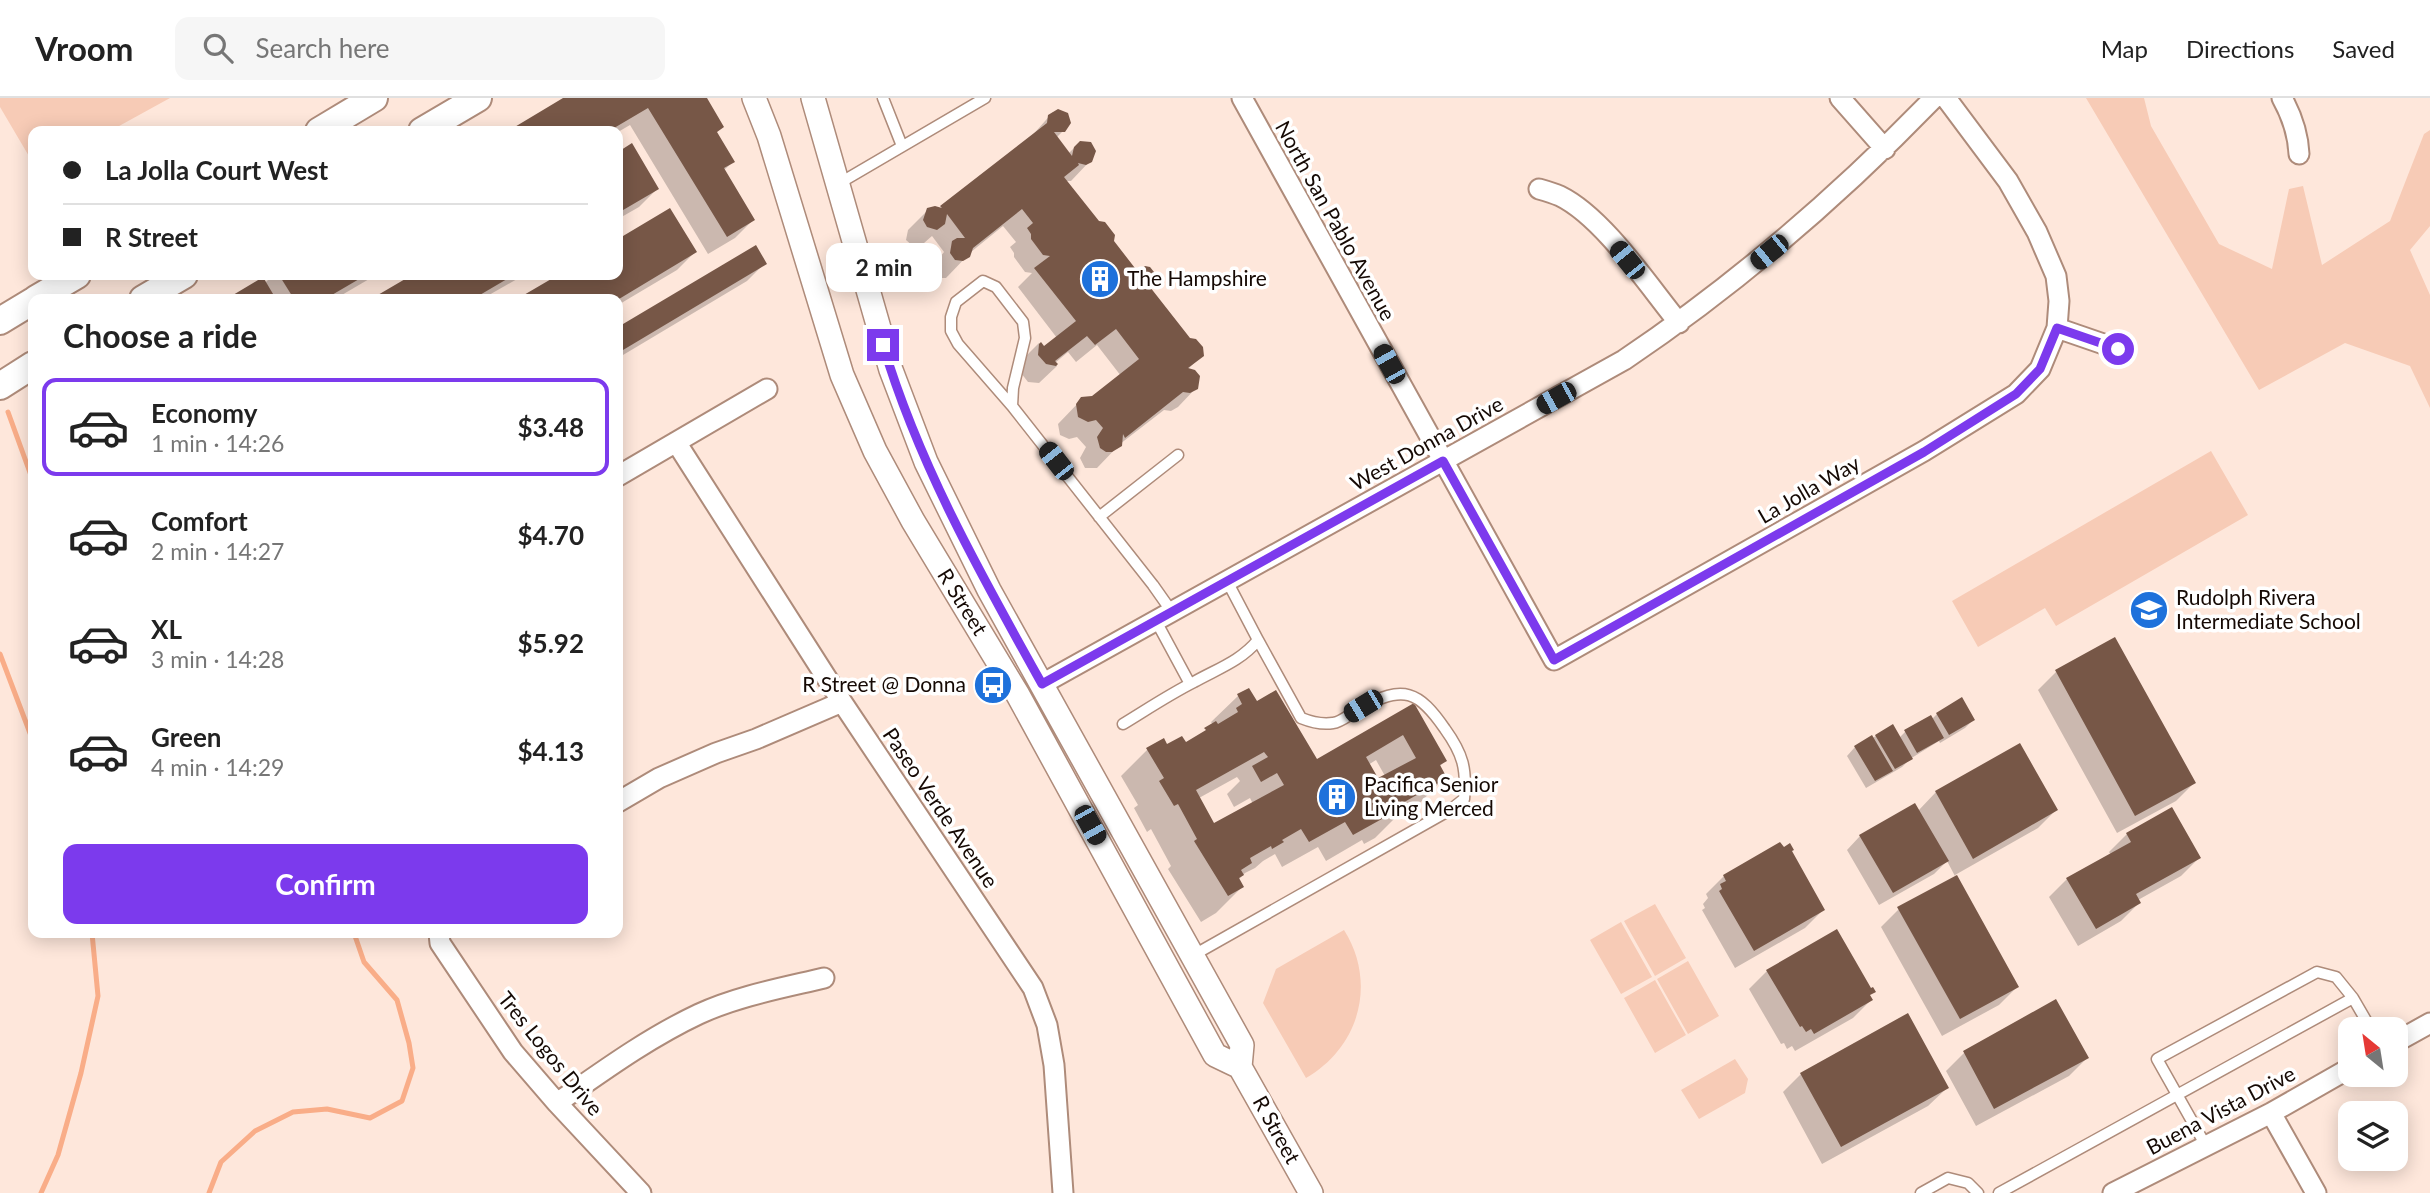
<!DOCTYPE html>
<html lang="en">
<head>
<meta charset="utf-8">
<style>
  body { margin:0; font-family:Lato,sans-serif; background:#f6f6f6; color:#222; height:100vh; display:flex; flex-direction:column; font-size:26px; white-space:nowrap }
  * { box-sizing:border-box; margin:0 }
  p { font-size:23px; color:#767676 }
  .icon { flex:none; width:38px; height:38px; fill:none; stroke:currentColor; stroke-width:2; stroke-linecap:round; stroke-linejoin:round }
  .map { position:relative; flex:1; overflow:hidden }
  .panel { position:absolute; left:28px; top:196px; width:595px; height:644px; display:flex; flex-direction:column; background:#fff; border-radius:14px; box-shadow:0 4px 18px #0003 }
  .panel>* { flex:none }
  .banner { position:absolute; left:28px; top:28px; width:595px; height:154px; border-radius:14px; box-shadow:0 4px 18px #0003; display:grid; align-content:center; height:154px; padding:0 35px; background:#fff }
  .needle { width:46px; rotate:330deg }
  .tools { position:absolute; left:2338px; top:919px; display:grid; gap:14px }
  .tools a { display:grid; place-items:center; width:70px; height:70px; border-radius:14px; background:#fff; box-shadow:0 4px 18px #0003; font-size:35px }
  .end { position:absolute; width:32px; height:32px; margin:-16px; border:9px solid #7c3aed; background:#fff; box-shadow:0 0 0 4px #fff }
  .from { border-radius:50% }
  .bubble { position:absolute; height:49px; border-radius:14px; background:#fff; box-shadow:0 4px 18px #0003; font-size:23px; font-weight:700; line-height:49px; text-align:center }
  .car { position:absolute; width:21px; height:42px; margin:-21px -10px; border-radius:9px; box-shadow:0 0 5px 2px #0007; background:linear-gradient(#222 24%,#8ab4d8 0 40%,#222 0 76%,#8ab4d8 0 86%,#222 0) }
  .banner b { display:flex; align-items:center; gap:24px; height:66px; font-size:26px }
  .banner b+b { border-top:2px solid #e0e0e0 }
  .banner i { width:18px; height:18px; background:#222 }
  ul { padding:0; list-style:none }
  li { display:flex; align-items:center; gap:21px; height:98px; margin:0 14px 10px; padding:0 21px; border:4px solid transparent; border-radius:14px }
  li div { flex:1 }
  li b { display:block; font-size:26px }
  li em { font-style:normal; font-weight:700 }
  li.active { border-color:#7c3aed }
  li>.icon { width:63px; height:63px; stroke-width:1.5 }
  h2 { padding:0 35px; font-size:32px; line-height:84px }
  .primary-button { display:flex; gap:14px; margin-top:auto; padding:14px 35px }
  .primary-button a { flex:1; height:80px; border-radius:14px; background:#7c3aed; color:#fff; font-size:28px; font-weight:700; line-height:80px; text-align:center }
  header { display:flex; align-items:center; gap:42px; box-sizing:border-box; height:98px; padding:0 35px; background:#fff; border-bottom:2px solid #e0e0e0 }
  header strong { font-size:33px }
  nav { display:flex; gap:38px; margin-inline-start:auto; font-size:24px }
  .search { width:490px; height:63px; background:#f6f6f6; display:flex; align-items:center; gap:18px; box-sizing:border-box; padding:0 24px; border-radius:14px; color:#767676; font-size:26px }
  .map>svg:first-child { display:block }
</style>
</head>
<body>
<header>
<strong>Vroom</strong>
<div class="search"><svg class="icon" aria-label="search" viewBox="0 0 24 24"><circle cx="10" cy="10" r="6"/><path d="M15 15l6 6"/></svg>Search here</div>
<nav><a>Map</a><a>Directions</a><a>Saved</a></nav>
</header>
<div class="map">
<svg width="2430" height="1095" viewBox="0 0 2430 1095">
  <rect width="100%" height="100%" fill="#fee7db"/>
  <path fill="#f7cbb6" d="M 0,0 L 170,0 L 110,33 L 33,33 L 33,65 L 0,9 Z
    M 2086,0 L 2144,0 L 2151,28 L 2219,146 L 2272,171 L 2289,91 L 2303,88 L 2322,167 L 2390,123 L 2424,36 L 2430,32 L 2430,128 L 2410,152 L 2430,197 L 2430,310 L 2410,268 L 2345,245 L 2259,292 Z
    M 2211,353 L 2248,417 L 2056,528 L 2045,510 L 1978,549 L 1952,503 Z
    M 1655,806 L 1686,860 L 1655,878 L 1624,823 Z
    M 1621,824 L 1652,879 L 1621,896 L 1590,842 Z
    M 1344,832 C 1377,884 1360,949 1306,980 L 1263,905 L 1276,871 Z
    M 1688,863 L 1719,918 L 1688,936 L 1657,881 Z
    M 1655,882 L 1686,937 L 1655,955 L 1624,900 Z
    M 1735,961 L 1748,981 L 1745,995 L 1699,1021 L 1681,992 Z"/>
  <path fill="#0003" fill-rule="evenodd" d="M 567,0 L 705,0 L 716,35 L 733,64 L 723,73 L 753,122 L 735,140 L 708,156 L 630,27 L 618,34 L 511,33 Z
    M 1053,14 L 1068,28 L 1056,40 L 1068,56 L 1076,48 L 1089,64 L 1071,83 L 1065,83 L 1202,257 L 1187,272 L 1196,290 L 1178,309 L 1171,313 L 1164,312 L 1120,346 L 1097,370 L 1085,370 L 1080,360 L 1086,349 L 1077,339 L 1069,341 L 1060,337 L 1058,326 L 1082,301 L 1093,300 L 1121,278 L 1097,247 L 1076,264 L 1068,254 L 1055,265 L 1057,268 L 1039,285 L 1028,284 L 1021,275 L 1022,262 L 1039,245 L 1044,251 L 1057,240 L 1018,189 L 1032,175 L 1025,174 L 1014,159 L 1014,155 L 1010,149 L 1016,144 L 1003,128 L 971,154 L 946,180 L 938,180 L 933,175 L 932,169 L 944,154 L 932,138 L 924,145 L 914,149 L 906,142 L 908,132 L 927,113 L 940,110 L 1030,40 Z
    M 631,48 L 657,91 L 639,109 L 618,121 L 618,56 Z
    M 670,112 L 695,154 L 677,172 L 618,207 L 618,201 L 521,201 L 562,177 L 618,177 L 618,143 Z
    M 755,150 L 765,165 L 747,183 L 618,260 L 618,231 Z
    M 273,177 L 376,177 L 335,201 L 230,201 L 265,185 Z
    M 415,177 L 524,177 L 482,201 L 374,201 Z
    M 2056,574 L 2194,685 L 2176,703 L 2117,735 L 2038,592 Z
    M 1248,592 L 1256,605 L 1316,663 L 1413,607 L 1445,663 L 1439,669 L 1445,679 L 1419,706 L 1397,718 L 1375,740 L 1364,746 L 1362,742 L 1326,763 L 1318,749 L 1282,769 L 1275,756 L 1263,763 L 1255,770 L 1245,775 L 1238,782 L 1242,789 L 1216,815 L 1201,824 L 1168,771 L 1171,768 L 1151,731 L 1147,734 L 1134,710 L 1138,707 L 1121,678 L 1148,651 L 1185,647 L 1197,640 L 1213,627 L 1211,624 L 1238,598 ZM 1376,662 L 1385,678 L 1377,682 L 1368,667 ZM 1237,679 L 1240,683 L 1227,696 L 1234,709 L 1250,700 L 1253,706 L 1214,727 L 1199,700 Z
    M 1937,616 L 1973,622 L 1965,630 L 1940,645 L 1939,643 L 1910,661 L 1902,669 L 1866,690 L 1847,658 L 1855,649 L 1876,638 L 1899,640 L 1905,634 L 1932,621 Z
    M 1936,694 L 2056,712 L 2038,730 L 1955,777 L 2017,889 L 1999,907 L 1942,938 L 1881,829 L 1899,811 L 1956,780 L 1947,763 L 1934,776 L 1879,807 L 1847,752 L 1860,738 L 1918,713 Z
    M 2127,736 L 2199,760 L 2181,778 L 2138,802 L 2139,805 L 2121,823 L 2078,848 L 2049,799 L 2067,781 L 2111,757 L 2109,754 Z
    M 1790,753 L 1823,812 L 1805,830 L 1735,870 L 1702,812 L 1705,810 L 1703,806 L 1708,800 L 1706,796 L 1724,778 Z
    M 1767,873 L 1869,898 L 1871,902 L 1853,920 L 1795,953 L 1792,948 L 1787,951 L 1784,945 L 1781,946 L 1749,891 Z
    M 1907,918 L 1947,990 L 1928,1008 L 1822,1066 L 1783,994 L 1801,976 Z
    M 1964,955 L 2087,960 L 2069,978 L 1976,1028 L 1946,973 Z"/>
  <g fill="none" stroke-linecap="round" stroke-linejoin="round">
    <path stroke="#f9ad88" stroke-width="5" d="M 8,314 L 33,383
      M 0,556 L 33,643
      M 41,1095 L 58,1057 L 81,975 L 98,898 L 92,835
      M 209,1095 L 221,1064 L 255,1033 L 293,1014 L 327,1011 L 370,1020 L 402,1003 L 413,970 L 409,945 L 397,902 L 364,864 L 354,835"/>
  </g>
  <path fill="#775747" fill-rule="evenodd" d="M 563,0 L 707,0 L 724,29 L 717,34 L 735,64 L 724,70 L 755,122 L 727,139 L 648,10 L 609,33 L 508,33 Z
    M 1058,11 L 1068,15 L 1071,25 L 1065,34 L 1054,34 L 1072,58 L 1074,49 L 1080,43 L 1091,44 L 1096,53 L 1092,64 L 1086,67 L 1078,65 L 1079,67 L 1064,79 L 1099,123 L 1105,124 L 1115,137 L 1114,143 L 1138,174 L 1145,168 L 1150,169 L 1158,179 L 1157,183 L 1150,189 L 1190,240 L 1196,241 L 1203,249 L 1204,258 L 1188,270 L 1195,272 L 1200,278 L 1198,291 L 1190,295 L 1183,294 L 1125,340 L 1123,336 L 1122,348 L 1112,354 L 1106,354 L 1100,350 L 1097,339 L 1103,330 L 1096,322 L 1088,324 L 1078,319 L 1076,306 L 1081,299 L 1092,298 L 1139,261 L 1116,231 L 1095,247 L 1087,238 L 1055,263 L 1058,266 L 1056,268 L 1046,266 L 1038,257 L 1039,246 L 1041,244 L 1044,248 L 1076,223 L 1034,170 L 1050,158 L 1043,157 L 1031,141 L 1031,136 L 1027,130 L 1033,125 L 1022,111 L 973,150 L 970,159 L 963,163 L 955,162 L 950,155 L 952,143 L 957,140 L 965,140 L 947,116 L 945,126 L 937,132 L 927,129 L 923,122 L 927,110 L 935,108 L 942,110 L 940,108 L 1047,25 L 1048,17 Z
    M 632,45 L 659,91 L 618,115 L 618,54 Z
    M 670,110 L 697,154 L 619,201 L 517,201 L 558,177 L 618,177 L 618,141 Z
    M 756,147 L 767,166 L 618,255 L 618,229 Z
    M 279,177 L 366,177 L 325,201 L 294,201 Z
    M 412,177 L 514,177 L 473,201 L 371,201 Z
    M 263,179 L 276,201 L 235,201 L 233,197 Z
    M 2115,539 L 2196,685 L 2135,718 L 2055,572 Z
    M 1249,590 L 1257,603 L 1276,592 L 1317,661 L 1414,605 L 1447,663 L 1440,667 L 1447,680 L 1399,707 L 1403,714 L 1391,721 L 1389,717 L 1353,737 L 1345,724 L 1309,744 L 1301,731 L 1282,742 L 1284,744 L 1272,751 L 1271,748 L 1250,760 L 1252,765 L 1241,772 L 1244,777 L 1239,780 L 1244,789 L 1228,798 L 1194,743 L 1197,741 L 1178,706 L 1174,708 L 1159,683 L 1164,680 L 1146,650 L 1164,640 L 1167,646 L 1182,638 L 1186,644 L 1206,632 L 1204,630 L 1216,623 L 1218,626 L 1238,614 L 1236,610 L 1242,606 L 1237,596 ZM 1403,637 L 1416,660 L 1378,680 L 1366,659 ZM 1264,654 L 1268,659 L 1252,668 L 1261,684 L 1277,675 L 1284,687 L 1214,725 L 1196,692 Z
    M 1962,599 L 1975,622 L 1949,637 L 1936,615 Z
    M 1931,617 L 1944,640 L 1917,655 L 1904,632 Z
    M 1893,626 L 1913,661 L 1895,671 L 1875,637 Z
    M 1872,637 L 1893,673 L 1875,683 L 1854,648 Z
    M 2020,645 L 2058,712 L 1973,761 L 1935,693 Z
    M 1915,705 L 1949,763 L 1893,795 L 1859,737 Z
    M 2172,709 L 2201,760 L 2136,796 L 2141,805 L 2096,831 L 2066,780 L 2131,744 L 2126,735 Z
    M 1780,744 L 1784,749 L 1790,745 L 1794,752 L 1792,753 L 1825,812 L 1754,853 L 1719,793 L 1722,791 L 1720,786 L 1726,783 L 1723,777 Z
    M 1957,777 L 2019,889 L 1960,921 L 1897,809 Z
    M 1837,831 L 1871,890 L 1873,889 L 1876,894 L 1870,897 L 1873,902 L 1814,936 L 1811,931 L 1806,934 L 1802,928 L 1800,929 L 1766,872 Z
    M 2056,901 L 2089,960 L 1994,1011 L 1963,953 Z
    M 1908,915 L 1949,990 L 1841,1049 L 1800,975 Z"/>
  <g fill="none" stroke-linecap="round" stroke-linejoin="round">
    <g stroke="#ae8b7a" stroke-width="13">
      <path id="service" d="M 883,0 L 902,48
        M 838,86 L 985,0
        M 1012,308 L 958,246 L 951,233 L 951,219 L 956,204 L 983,183 L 996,189 L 1023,224 L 1025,240 L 1013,290 L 1012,308 L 1153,487 L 1172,514
        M 1099,419 L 1178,357
        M 1156,523 L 1190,586
        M 1123,626 C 1146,612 1170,596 1194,584 C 1217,571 1241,563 1258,542 L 1227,483
        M 1192,858 L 1450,712 L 1464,701 C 1467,671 1463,656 1445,631 C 1419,593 1403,586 1361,610 C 1352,614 1342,624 1333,625 C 1321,627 1311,624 1301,620 L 1258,542
        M 2206,1048 L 2157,961 L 2317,874 L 2336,879 L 2353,900
        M 1921,1095 L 1948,1080 L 1968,1085 L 1978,1095
        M 1999,1095 L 2353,900 L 2371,931"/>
    </g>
    <g stroke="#ae8b7a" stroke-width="23">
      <path id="minor" d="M 1242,0 L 1554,562 L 1924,353 L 2016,296 L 2040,271 L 2057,230 L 2059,203 L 2056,178 L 2037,134 L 2008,83 L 1946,0
        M 1840,0 L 1885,51
        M 2282,0 C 2292,18 2298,35 2299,56
        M 1539,91 C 1546,93 1553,95 1560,98 C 1603,119 1648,187 1679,225
        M 2057,230 L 2118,251
        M 676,344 L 842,604 L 1033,890 L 1047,927 L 1054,967 L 1063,1095
        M 618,378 L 767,291
        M 1042,586 L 1624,262 C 1737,186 1839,98 1934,0
        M 618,704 L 659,680 L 716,655 L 756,641 L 842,604
        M 439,835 L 440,845 L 513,954 L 557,1005 L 641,1095
        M 2396,944 L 2430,925
        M 557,1005 C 603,973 648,940 699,916 C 738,898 782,890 824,880
        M 2271,1015 L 2316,1095
        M 2113,1095 L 2271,1015 L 2350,970"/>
    </g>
    <g stroke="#ae8b7a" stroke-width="26">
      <path id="tertiary" d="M 754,0 L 769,38 L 842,277 L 875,353 L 913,423 L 1018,597 L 1215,957 L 1240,969
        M 813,0 L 891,272 L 926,364 L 989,492 L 1242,947 L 1240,969 L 1311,1095"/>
    </g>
    <g stroke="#ae8b7a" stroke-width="30">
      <path id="secondary" d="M 319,33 L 374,0
        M 422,33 L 478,0
        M 36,201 L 77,177
        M 143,201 L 184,177
        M 0,223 L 33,203
        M 0,288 L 33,267"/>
    </g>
    <use href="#service" stroke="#fff" stroke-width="10"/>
    <use href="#minor" stroke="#fff" stroke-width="19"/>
    <use href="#tertiary" stroke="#fff" stroke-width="23"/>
    <use href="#secondary" stroke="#fff" stroke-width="26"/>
  </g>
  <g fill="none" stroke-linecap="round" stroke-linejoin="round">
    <path stroke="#7c3aed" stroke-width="9" d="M 883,247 C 919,367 981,477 1042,586 L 1443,363 L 1554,562 L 1924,354 L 2016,296 L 2040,271 L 2057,230 L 2118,251"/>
  </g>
  <defs>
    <g id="building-disc" transform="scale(2.0125)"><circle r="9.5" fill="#1e71db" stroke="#fff"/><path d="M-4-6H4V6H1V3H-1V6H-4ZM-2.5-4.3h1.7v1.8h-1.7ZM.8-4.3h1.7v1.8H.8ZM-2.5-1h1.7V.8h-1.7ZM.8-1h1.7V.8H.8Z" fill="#fff"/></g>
    <g id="school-disc" transform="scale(2.0125)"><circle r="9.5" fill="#1e71db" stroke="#fff"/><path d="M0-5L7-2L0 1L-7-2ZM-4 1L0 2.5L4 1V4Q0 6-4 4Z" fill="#fff"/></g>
    <g id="bus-disc" transform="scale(2.0125)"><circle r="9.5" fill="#1e71db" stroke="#fff"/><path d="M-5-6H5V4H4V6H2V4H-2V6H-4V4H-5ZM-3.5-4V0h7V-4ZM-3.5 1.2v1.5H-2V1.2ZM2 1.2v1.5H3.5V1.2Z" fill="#fff"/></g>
  </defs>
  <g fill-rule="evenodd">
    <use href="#building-disc" x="1100" y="181"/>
    <use href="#school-disc" x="2149" y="512"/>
    <use href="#bus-disc" x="993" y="587"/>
    <use href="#building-disc" x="1337" y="699"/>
  </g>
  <g text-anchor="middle" stroke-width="7" stroke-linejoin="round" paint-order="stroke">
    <g font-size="21" fill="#150904" stroke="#fff">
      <text transform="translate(1335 123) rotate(61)" y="7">North San Pablo Avenue</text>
      <text transform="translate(1427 346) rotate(-29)" y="7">West Donna Drive</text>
      <text transform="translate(1809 392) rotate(-30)" y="7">La Jolla Way</text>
      <text transform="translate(962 504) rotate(58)" y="7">R Street</text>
      <text transform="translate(940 710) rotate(56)" y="7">Paseo Verde Avenue</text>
      <text transform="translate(550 956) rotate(51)" y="7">Tres Logos Drive</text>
      <text transform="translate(2221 1013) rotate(-28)" y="7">Buena Vista Drive</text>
      <text transform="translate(1276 1032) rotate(61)" y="7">R Street</text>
    </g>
    <g font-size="21" fill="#150904" stroke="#fff" text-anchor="start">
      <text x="1127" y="188">The Hampshire</text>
      <text x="2176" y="507">Rudolph Rivera<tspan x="2176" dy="24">Intermediate School</tspan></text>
      <text x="966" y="594" text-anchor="end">R Street @ Donna</text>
      <text x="1364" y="694">Pacifica Senior<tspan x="1364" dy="24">Living Merced</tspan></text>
    </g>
  </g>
</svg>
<div class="tools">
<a><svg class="needle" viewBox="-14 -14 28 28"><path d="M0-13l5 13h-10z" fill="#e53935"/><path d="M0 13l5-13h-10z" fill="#767676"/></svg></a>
<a><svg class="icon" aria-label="layers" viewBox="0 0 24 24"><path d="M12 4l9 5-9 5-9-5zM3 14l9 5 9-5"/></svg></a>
</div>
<i class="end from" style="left:2118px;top:251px"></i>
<i class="end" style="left:883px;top:247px"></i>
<div class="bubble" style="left:826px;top:145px;width:116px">2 min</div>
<i class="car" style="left:1769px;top:154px;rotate:231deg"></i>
<i class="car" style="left:1627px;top:162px;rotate:321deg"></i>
<i class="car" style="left:1389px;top:266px;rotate:331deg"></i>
<i class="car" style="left:1556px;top:300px;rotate:241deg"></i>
<i class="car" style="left:1056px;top:363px;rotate:322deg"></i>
<i class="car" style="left:1363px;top:608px;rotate:239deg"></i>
<i class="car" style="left:1090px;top:727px;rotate:151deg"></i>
<div class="banner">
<b><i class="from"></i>La Jolla Court West</b>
<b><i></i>R Street</b>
</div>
<section class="panel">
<h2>Choose a ride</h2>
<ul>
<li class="active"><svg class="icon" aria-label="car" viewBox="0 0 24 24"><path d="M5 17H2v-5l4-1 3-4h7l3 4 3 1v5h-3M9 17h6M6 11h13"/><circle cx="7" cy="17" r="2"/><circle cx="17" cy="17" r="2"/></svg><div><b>Economy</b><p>1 min · 14:26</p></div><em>$3.48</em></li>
<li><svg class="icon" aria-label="car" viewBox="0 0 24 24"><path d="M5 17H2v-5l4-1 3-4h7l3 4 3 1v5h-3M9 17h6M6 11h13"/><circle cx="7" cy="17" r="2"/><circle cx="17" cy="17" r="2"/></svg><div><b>Comfort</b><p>2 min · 14:27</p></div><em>$4.70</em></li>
<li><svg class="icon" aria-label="car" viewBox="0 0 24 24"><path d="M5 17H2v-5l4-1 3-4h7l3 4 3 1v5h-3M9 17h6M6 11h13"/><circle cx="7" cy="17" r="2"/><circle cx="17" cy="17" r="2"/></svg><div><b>XL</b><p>3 min · 14:28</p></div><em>$5.92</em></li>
<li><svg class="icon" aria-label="car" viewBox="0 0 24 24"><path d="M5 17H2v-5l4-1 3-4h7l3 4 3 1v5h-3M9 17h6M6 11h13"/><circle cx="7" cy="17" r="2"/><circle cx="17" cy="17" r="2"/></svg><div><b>Green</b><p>4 min · 14:29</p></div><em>$4.13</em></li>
</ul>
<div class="primary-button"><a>Confirm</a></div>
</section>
</div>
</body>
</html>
